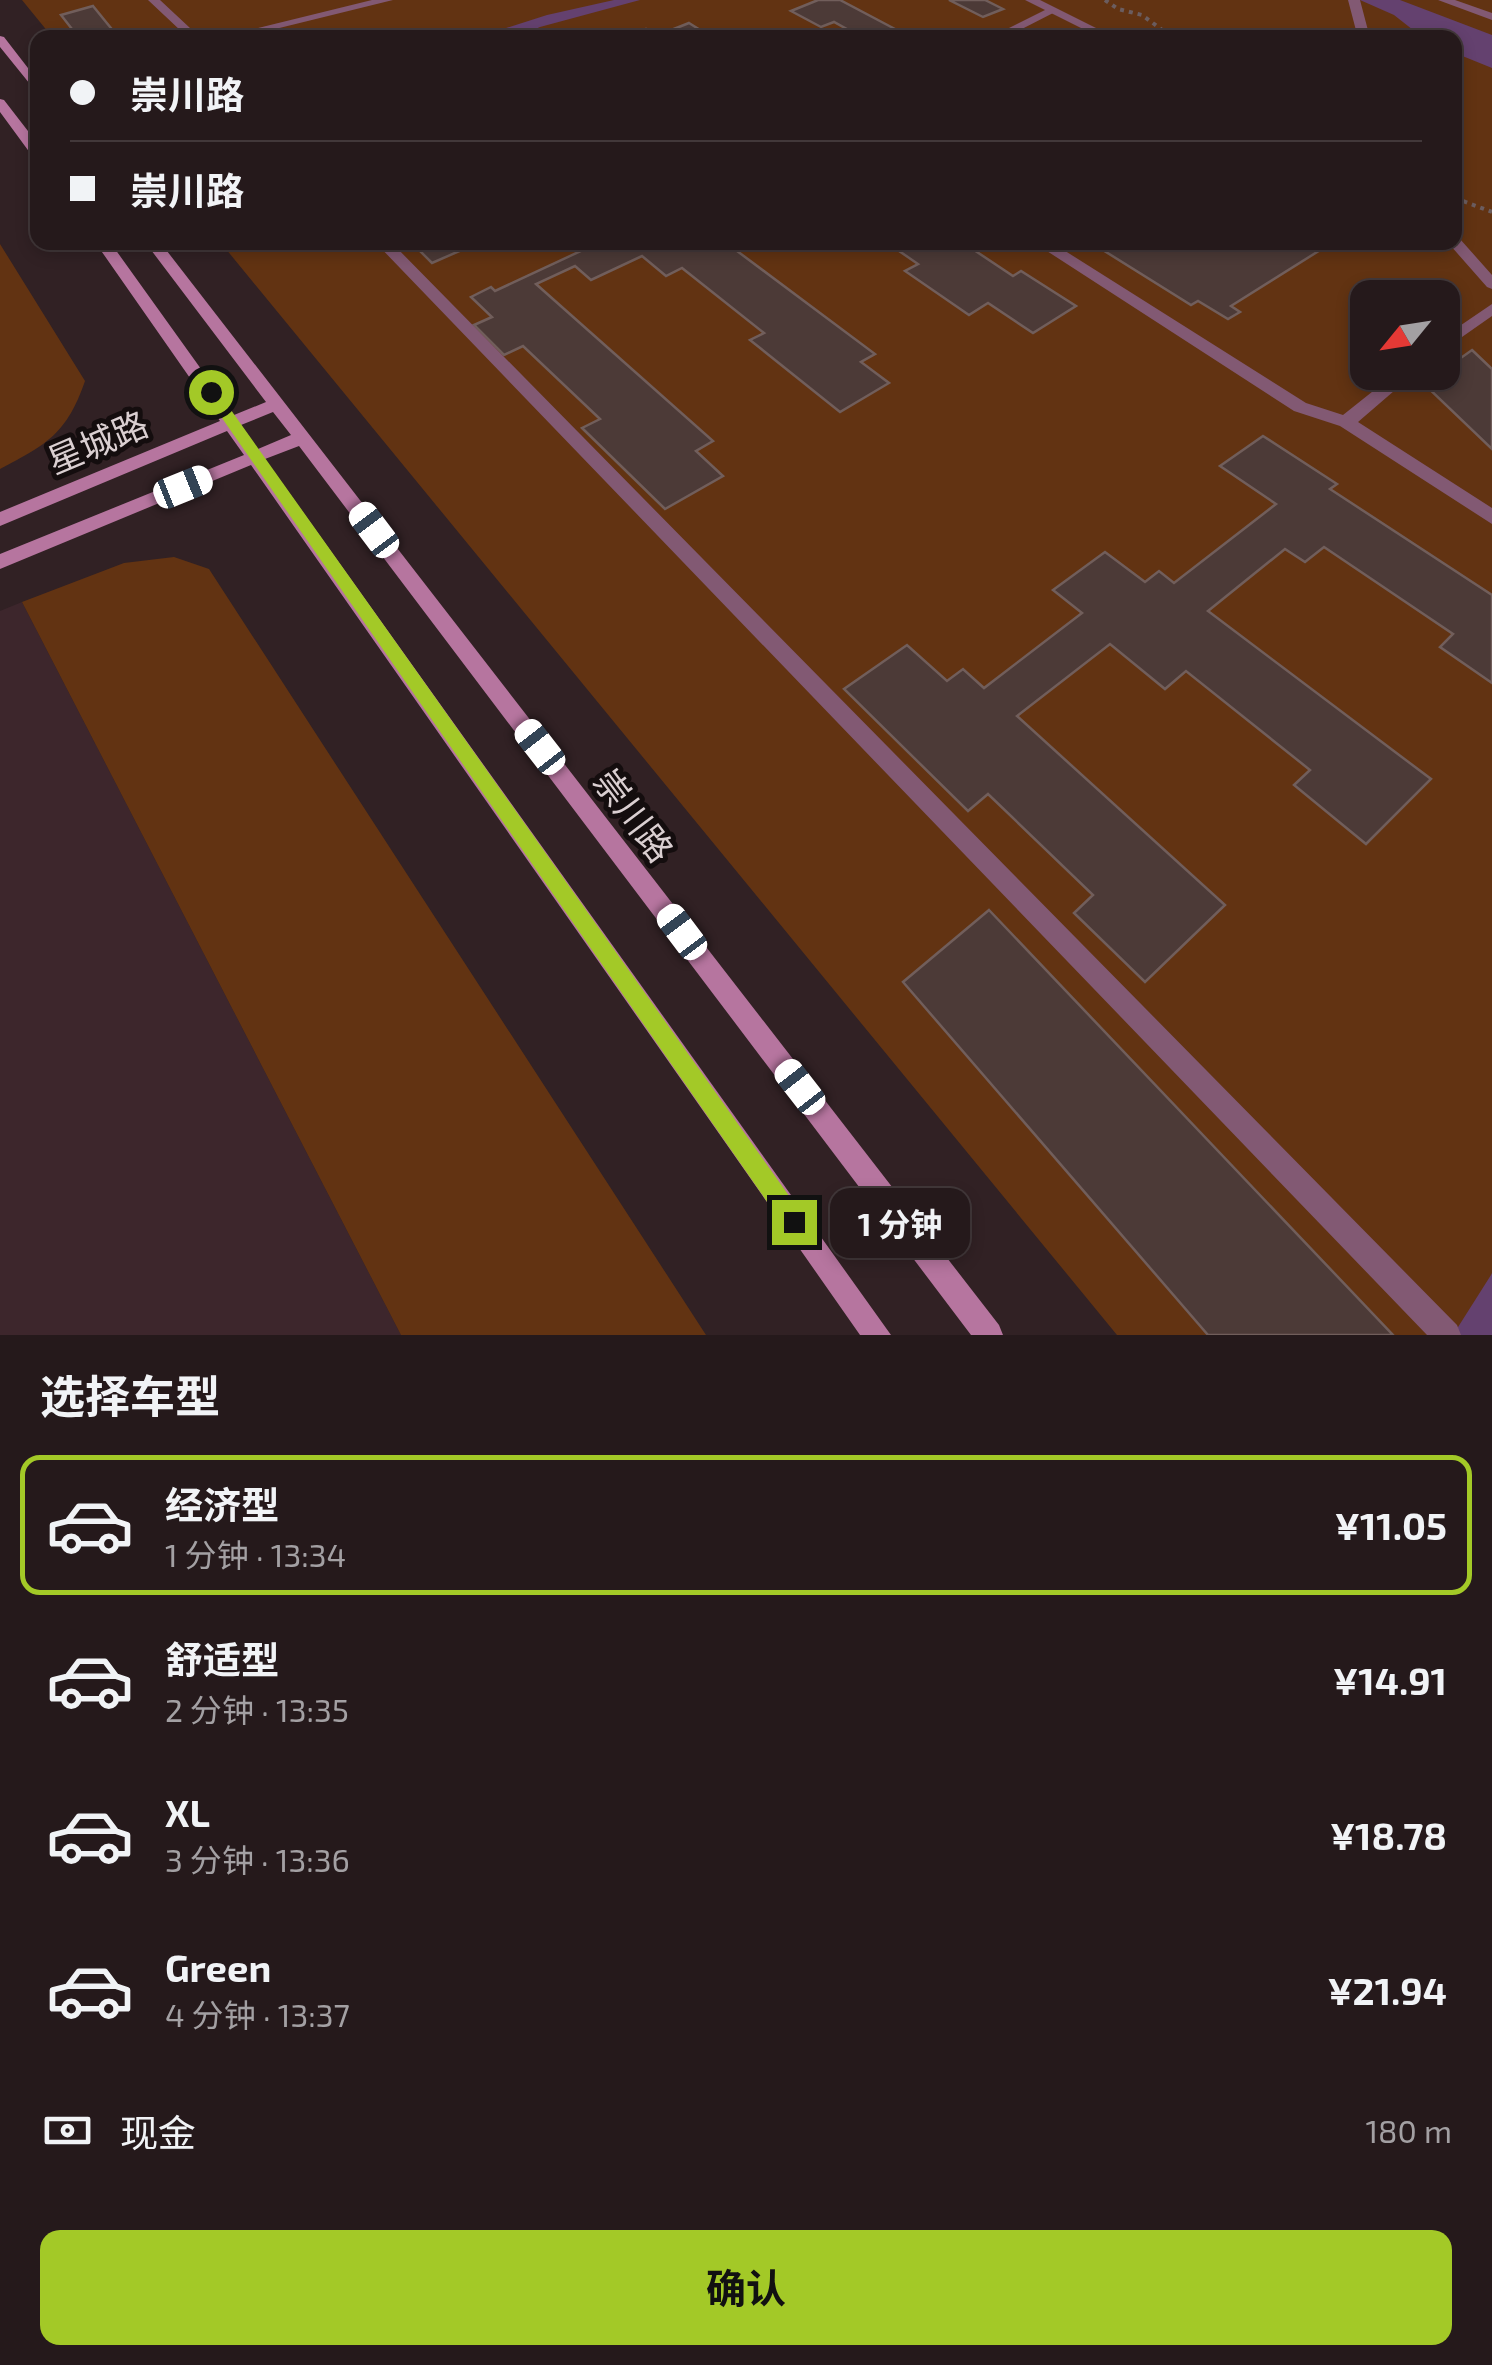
<!DOCTYPE html>
<html lang="zh">
<head>
<meta charset="utf-8">
<style>
  body { margin:0; font-family:"Exo 2","Noto Sans SC",sans-serif; background:#2d2224; color:#f1f3f6; height:100vh; display:flex; flex-direction:column; font-size:38px; white-space:nowrap }
  * { box-sizing:border-box; margin:0 }
  p { font-size:32px; color:#a3a0a3 }
  .icon { flex:none; width:55px; height:55px; fill:none; stroke:currentColor; stroke-width:2; stroke-linecap:round; stroke-linejoin:round }
  .map { position:relative; height:1335px; overflow:hidden }
  .side { display:flex; flex-direction:column; background:#25191b; flex:1 }
  .side>* { flex:none }
  .hud { position:absolute; left:30px; top:30px; width:1432px; height:220px; border-radius:20px; box-shadow:0 5px 15px #0003,0 0 0 2px #42383a; display:grid; align-content:center; height:220px; padding:0 40px; background:#25191b }
  .needle { width:65px; rotate:240deg }
  .buttons { position:absolute; left:1350px; top:280px; display:grid; gap:20px }
  .buttons a { display:grid; place-items:center; width:110px; height:110px; border-radius:20px; background:#25191b; box-shadow:0 5px 15px #0003,0 0 0 2px #42383a; font-size:50px }
  .end { position:absolute; width:45px; height:45px; margin:-22px; border:12px solid #a3c927; background:#111; box-shadow:0 0 0 5px #111 }
  .from { border-radius:50% }
  .bubble { position:absolute; height:70px; border-radius:20px; background:#25191b; box-shadow:0 5px 15px #0003,0 0 0 2px #42383a; font-size:32px; font-weight:700; line-height:70px; text-align:center }
  .car { position:absolute; width:30px; height:60px; margin:-30px -15px; border-radius:12px; box-shadow:0 0 8px 2px #0007; background:linear-gradient(#fff 24%,#345 0 40%,#fff 0 76%,#345 0 86%,#fff 0) }
  .hud b { display:flex; align-items:center; gap:35px; height:95px; font-size:38px }
  .hud b+b { border-top:2px solid #42383a }
  .hud i { width:25px; height:25px; background:#f1f3f6 }
  ul { padding:0; list-style:none }
  li { display:flex; align-items:center; gap:30px; height:140px; margin:0 20px 15px; padding:0 20px; border:5px solid transparent; border-radius:20px }
  li div { flex:1 }
  li b { display:block; font-size:38px }
  li em { font-style:normal; font-weight:700 }
  li.active { border-color:#a3c927 }
  li>.icon { width:90px; height:90px; stroke-width:1.5 }
  h2 { padding:0 40px; font-size:45px; line-height:120px }
  .pay { display:flex; align-items:center; gap:25px; height:110px; padding:0 40px; font-size:38px }
  .pay p { margin-inline-start:auto }
  .action { display:flex; gap:20px; margin-top:auto; padding:20px 40px }
  .action a { flex:1; height:115px; border-radius:20px; background:#a3c927; color:#111; font-size:40px; font-weight:700; line-height:115px; text-align:center }
  .map>svg:first-child { display:block }
</style>
</head>
<body>
<div class="map">
<svg width="1492" height="1335" viewBox="0 0 1492 1335">
  <rect width="100%" height="100%" fill="#312124"/>
  <path fill="#3d262c" d="M 22,602 L 401,1335 L 0,1335 L 0,611 Z"/>
  <path fill="#623312" fill-rule="evenodd" d="M 22,0 L 1492,0 L 1492,1335 L 1117,1335 L 221,243 L 1455,242 L 1455,38 L 53,38 ZM 1368,298 L 1442,298 L 1442,372 L 1368,372 Z
    M 0,244 L 85,381 C 67,433 48,444 0,469 Z
    M 174,557 L 209,569 L 706,1335 L 401,1335 L 22,602 L 124,563 Z"/>
  <path fill="#64416f" d="M 614,0 L 640,0 L 540,27 L 517,37 L 478,37 L 547,15 Z
    M 1360,0 L 1400,0 L 1492,35 L 1492,68 L 1455,53 L 1455,38 L 1422,37 L 1394,15 Z
    M 1492,1273 L 1492,1335 L 1453,1335 L 1491,1275 Z"/>
  <path fill="#4c3a37" stroke="#715e5b" stroke-width="2.5" d="M 818,0 L 840,0 L 912,38 L 863,38 L 834,22 L 821,27 L 791,11 Z
    M 949,0 L 985,0 L 1003,9 L 983,17 Z
    M 93,6 L 119,38 L 79,38 L 61,15 Z
    M 689,23 L 713,38 L 624,38 L 646,29 L 656,36 Z
    M 411,242 L 480,242 L 432,263 Z
    M 600,242 L 725,242 L 875,354 L 861,362 L 889,383 L 840,412 L 750,340 L 764,333 L 682,268 L 666,276 L 642,256 L 591,280 L 575,266 L 536,284 L 713,441 L 696,451 L 723,476 L 665,509 L 582,428 L 600,419 L 523,346 L 504,355 L 474,325 L 492,317 L 471,297 L 491,287 L 495,291 Z
    M 886,242 L 962,242 L 1013,276 L 1021,271 L 1076,306 L 1033,333 L 988,303 L 969,315 L 905,271 L 918,264 Z
    M 1090,242 L 1333,242 L 1231,306 L 1240,312 L 1228,319 L 1198,301 L 1191,305 Z
    M 1472,350 L 1492,369 L 1492,449 L 1424,384 Z
    M 1263,436 L 1337,484 L 1330,489 L 1492,595 L 1492,683 L 1440,647 L 1453,634 L 1324,547 L 1305,562 L 1285,549 L 1208,611 L 1431,779 L 1366,844 L 1294,785 L 1310,770 L 1186,671 L 1165,689 L 1110,644 L 1017,716 L 1225,905 L 1145,982 L 1074,913 L 1093,895 L 988,794 L 968,811 L 844,689 L 907,645 L 947,681 L 963,669 L 984,688 L 1082,613 L 1053,590 L 1105,552 L 1145,582 L 1159,571 L 1174,583 L 1276,504 L 1220,466 Z
    M 989,910 L 1393,1335 L 1208,1335 L 903,982 Z"/>
  <g fill="none" stroke-linecap="round" stroke-linejoin="round">
    <path stroke="#6b5d5f" stroke-width="4" stroke-dasharray="4 5" stroke-linecap="butt" d="M 1105,0 L 1118,9 L 1142,15 L 1173,38
      M 1455,198 L 1492,212"/>
    <path fill="#825973" fill-rule="evenodd" d="M 148,0 L 160,0 L 190,28 L 194,38 L 182,38 L 181,31 Z
      M 372,0 L 393,0 L 239,38 L 217,38 Z
      M 1438,0 L 1455,0 L 1492,13 L 1492,20 Z
      M 1049,8 L 1059,10 L 1004,38 L 989,38 Z
      M 375,242 L 391,242 L 1457,1325 L 1461,1335 L 1427,1335 Z
      M 1033,242 L 1051,242 L 1306,403 L 1343,415 L 1397,372 L 1416,372 L 1358,422 L 1492,508 L 1492,524 L 1340,426 L 1294,411 Z
      M 1492,304 L 1492,316 L 1442,351 L 1442,338 Z"/>
    <path fill="#825973" fill-rule="evenodd" d="M 1025,0 L 1040,0 L 1116,38 L 1101,38 Z
      M 1348,0 L 1360,0 L 1370,38 L 1358,38 Z
      M 1455,238 L 1460,239 L 1492,275 L 1492,289 L 1487,287 L 1450,245 L 1448,242 L 1455,242 Z"/>
    <path fill="#b6759f" fill-rule="evenodd" d="M 0,36 L 4,37 L 38,81 L 38,94 L 0,47 Z
      M 0,99 L 4,100 L 38,144 L 38,158 L 33,157 L 0,112 Z
      M 95,242 L 110,242 L 234,415 L 266,402 L 145,242 L 160,242 L 999,1325 L 1003,1335 L 971,1335 L 299,446 L 265,459 L 891,1335 L 860,1335 L 251,465 L 0,569 L 0,554 L 244,455 L 227,431 L 0,526 L 0,512 L 220,421 ZM 273,412 L 291,435 L 258,449 L 241,425 Z"/>
  </g>
  <path fill="#a3c927" d="M 211,388 L 216,389 L 802,1214 L 805,1222 L 802,1229 L 794,1233 L 786,1229 L 206,395 L 204,392 Z"/>
  <g text-anchor="middle" stroke-width="10" stroke-linejoin="round" paint-order="stroke">
    <g font-size="35" fill="#dacfd1" stroke="#140d0e">
      <text transform="translate(98 443) rotate(-23)" y="12">星城路</text>
      <text transform="translate(633 816) rotate(53)" y="12">崇川路</text>
    </g>
  </g>
</svg>
<div class="buttons">
<a><svg class="needle" viewBox="-14 -14 28 28"><path d="M0-13l5 13h-10z" fill="#e53935"/><path d="M0 13l5-13h-10z" fill="#a3a0a3"/></svg></a>
</div>
<i class="end from" style="left:211px;top:392px"></i>
<i class="end" style="left:794px;top:1222px"></i>
<div class="bubble" style="left:830px;top:1188px;width:140px">1 分钟</div>
<i class="car" style="left:183px;top:487px;rotate:68deg"></i>
<i class="car" style="left:374px;top:530px;rotate:323deg"></i>
<i class="car" style="left:540px;top:747px;rotate:322deg"></i>
<i class="car" style="left:682px;top:932px;rotate:323deg"></i>
<i class="car" style="left:800px;top:1087px;rotate:322deg"></i>
<div class="hud">
<b><i class="from"></i>崇川路</b>
<b><i></i>崇川路</b>
</div>
</div>
<section class="side">
<h2>选择车型</h2>
<ul>
<li class="active"><svg class="icon" aria-label="car" viewBox="0 0 24 24"><path d="M5 17H2v-5l4-1 3-4h7l3 4 3 1v5h-3M9 17h6M6 11h13"/><circle cx="7" cy="17" r="2"/><circle cx="17" cy="17" r="2"/></svg><div><b>经济型</b><p>1 分钟 · 13:34</p></div><em>¥11.05</em></li>
<li><svg class="icon" aria-label="car" viewBox="0 0 24 24"><path d="M5 17H2v-5l4-1 3-4h7l3 4 3 1v5h-3M9 17h6M6 11h13"/><circle cx="7" cy="17" r="2"/><circle cx="17" cy="17" r="2"/></svg><div><b>舒适型</b><p>2 分钟 · 13:35</p></div><em>¥14.91</em></li>
<li><svg class="icon" aria-label="car" viewBox="0 0 24 24"><path d="M5 17H2v-5l4-1 3-4h7l3 4 3 1v5h-3M9 17h6M6 11h13"/><circle cx="7" cy="17" r="2"/><circle cx="17" cy="17" r="2"/></svg><div><b>XL</b><p>3 分钟 · 13:36</p></div><em>¥18.78</em></li>
<li><svg class="icon" aria-label="car" viewBox="0 0 24 24"><path d="M5 17H2v-5l4-1 3-4h7l3 4 3 1v5h-3M9 17h6M6 11h13"/><circle cx="7" cy="17" r="2"/><circle cx="17" cy="17" r="2"/></svg><div><b>Green</b><p>4 分钟 · 13:37</p></div><em>¥21.94</em></li>
</ul>
<div class="pay"><svg class="icon" aria-label="cash" viewBox="0 0 24 24"><path d="M3 7h18v10H3z"/><circle cx="12" cy="12" r="2"/></svg>现金<p>180 m</p></div>
<div class="action"><a>确认</a></div>
</section>
</body>
</html>
